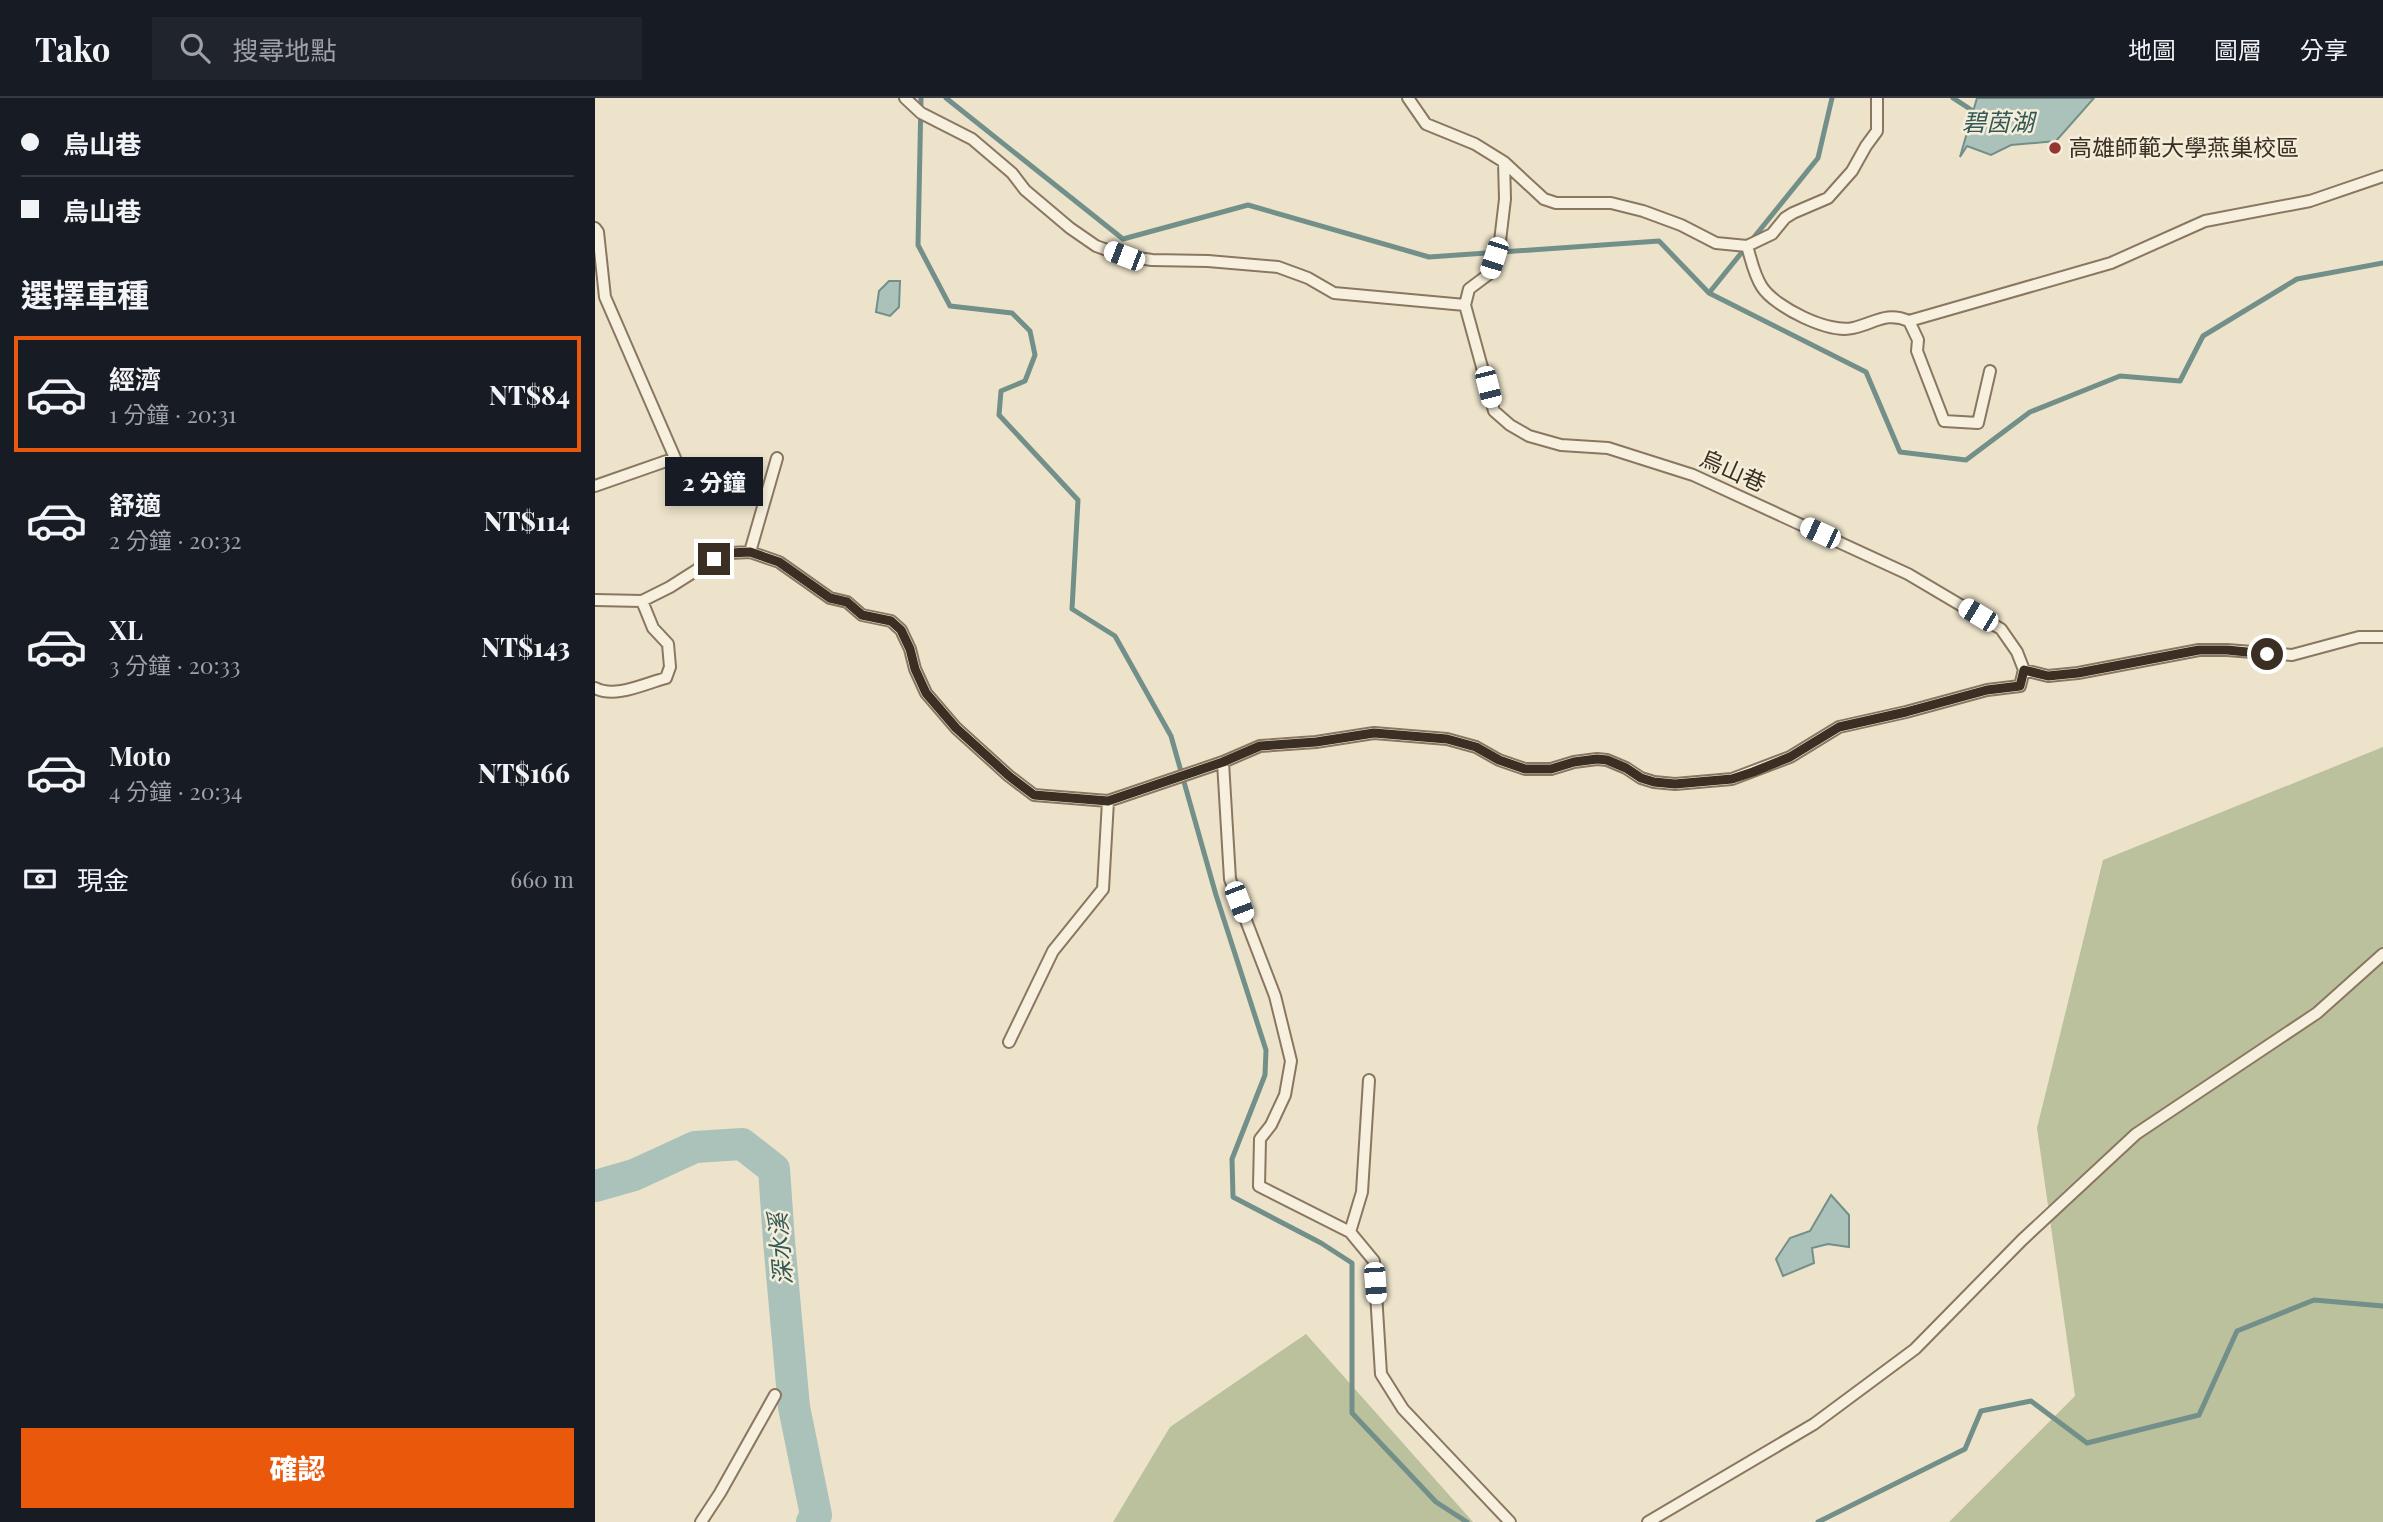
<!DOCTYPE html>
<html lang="zh-TW">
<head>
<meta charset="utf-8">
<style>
  body { margin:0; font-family:"Playfair Display","Noto Sans TC",serif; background:#20242c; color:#f1f3f6; height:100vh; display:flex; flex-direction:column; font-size:26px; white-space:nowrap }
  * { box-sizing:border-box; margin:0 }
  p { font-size:23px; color:#9ea1a6 }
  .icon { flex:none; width:38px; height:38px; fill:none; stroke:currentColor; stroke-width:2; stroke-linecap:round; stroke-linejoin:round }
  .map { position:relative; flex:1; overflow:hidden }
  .drawer { display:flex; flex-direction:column; background:#171b24; width:595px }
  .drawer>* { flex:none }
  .hud { display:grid; align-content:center; height:154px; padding:0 21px; background:#171b24 }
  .end { position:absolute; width:32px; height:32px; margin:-16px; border:9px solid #3a2f22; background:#fff; box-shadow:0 0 0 4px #fff }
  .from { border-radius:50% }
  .bubble { position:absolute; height:49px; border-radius:0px; background:#171b24; box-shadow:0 4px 10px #0003; font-size:23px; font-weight:800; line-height:49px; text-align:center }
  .car { position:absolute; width:21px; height:42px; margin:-21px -10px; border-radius:9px; box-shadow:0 0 5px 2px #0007; background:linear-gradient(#fff 24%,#345 0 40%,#fff 0 76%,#345 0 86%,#fff 0) }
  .hud b { display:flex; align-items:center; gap:24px; height:66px; font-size:26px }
  .hud b+b { border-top:2px solid #363941 }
  .hud i { width:18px; height:18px; background:#f1f3f6 }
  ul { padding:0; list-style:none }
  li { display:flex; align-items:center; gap:21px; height:116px; margin:0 14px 10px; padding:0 7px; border:4px solid transparent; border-radius:0px }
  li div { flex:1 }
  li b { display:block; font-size:26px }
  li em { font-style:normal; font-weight:800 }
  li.active { border-color:#ea580c }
  li>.icon { width:63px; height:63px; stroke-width:1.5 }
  h2 { padding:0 21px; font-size:32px; line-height:84px }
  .pay { display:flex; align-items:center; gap:18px; height:77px; padding:0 21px; font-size:26px }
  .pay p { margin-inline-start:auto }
  .button { display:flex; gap:14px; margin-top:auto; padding:14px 21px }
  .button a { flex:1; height:80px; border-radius:0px; background:#ea580c; color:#fff; font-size:28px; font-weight:800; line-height:80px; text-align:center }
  header { display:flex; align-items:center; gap:42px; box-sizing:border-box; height:98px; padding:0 35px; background:#171b24; border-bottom:2px solid #363941 }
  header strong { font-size:33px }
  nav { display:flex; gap:38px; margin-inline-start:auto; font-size:24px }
  .search { width:490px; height:63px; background:#20242c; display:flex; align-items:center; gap:18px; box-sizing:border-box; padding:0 24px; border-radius:0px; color:#9ea1a6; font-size:26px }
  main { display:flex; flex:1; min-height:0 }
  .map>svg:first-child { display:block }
</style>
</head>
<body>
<header>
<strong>Tako</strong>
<div class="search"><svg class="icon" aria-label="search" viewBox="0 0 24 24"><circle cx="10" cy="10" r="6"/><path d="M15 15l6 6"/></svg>搜尋地點</div>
<nav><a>地圖</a><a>圖層</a><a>分享</a></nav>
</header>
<main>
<section class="drawer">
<div class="hud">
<b><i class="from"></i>烏山巷</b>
<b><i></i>烏山巷</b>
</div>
<h2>選擇車種</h2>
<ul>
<li class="active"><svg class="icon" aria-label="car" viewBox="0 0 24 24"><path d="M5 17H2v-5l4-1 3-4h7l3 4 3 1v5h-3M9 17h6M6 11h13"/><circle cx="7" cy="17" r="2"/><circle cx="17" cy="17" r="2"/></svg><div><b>經濟</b><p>1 分鐘 · 20:31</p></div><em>NT$84</em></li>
<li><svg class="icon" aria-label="car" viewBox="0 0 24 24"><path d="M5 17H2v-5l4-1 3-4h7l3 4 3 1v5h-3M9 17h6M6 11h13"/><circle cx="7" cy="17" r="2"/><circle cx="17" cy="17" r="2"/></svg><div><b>舒適</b><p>2 分鐘 · 20:32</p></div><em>NT$114</em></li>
<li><svg class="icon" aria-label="car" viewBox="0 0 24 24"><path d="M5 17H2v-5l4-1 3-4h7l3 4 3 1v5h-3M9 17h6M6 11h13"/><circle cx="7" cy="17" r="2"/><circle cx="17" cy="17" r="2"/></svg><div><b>XL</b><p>3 分鐘 · 20:33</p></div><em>NT$143</em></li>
<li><svg class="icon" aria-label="car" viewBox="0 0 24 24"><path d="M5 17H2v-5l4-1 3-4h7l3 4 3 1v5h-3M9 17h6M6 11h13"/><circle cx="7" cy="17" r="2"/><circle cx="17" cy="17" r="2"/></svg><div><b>Moto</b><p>4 分鐘 · 20:34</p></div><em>NT$166</em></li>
</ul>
<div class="pay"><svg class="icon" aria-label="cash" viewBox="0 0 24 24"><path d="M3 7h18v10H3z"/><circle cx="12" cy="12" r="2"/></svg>現金<p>660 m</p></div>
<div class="button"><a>確認</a></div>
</section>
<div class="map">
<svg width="1788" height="1424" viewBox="0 0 1788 1424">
  <rect width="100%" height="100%" fill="#ede3cb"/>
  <path fill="#bbc09d" d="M 1788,649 L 1788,1424 L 1354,1424 L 1480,1298 L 1442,1030 L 1508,762 Z
    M 711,1236 L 878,1424 L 518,1424 L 575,1329 Z"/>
  <path fill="#abc2bb" stroke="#729089" stroke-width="2" d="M 1382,0 L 1499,0 L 1461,43 L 1416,47 L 1396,57 L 1372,48 L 1365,59 Z
    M 294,183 L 305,183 L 304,209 L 295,218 L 281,214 L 284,193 Z
    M 1236,1097 L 1254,1117 L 1254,1149 L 1233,1146 L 1217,1150 L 1219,1165 L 1188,1178 L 1181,1161 L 1195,1140 L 1215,1133 Z"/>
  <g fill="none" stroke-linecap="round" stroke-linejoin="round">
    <path stroke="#729089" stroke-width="5" d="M 326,0 L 323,147 L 355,208 L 417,215 L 435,233 L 440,257 L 430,283 L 406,293 L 404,317 L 483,402 L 477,511 L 520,538 L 576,638 L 621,797 L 671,952 L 670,977 L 637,1061 L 638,1099 L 726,1145 L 757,1165 L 757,1315 L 841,1404 L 872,1424
      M 351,0 L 528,141 L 653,107 L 834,159 L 1064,143 L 1114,195 L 1223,60 L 1237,0
      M 1358,0 L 1378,13
      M 1114,195 L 1271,274 L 1305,354 L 1371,362 L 1435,314 L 1525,278 L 1585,283 L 1608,238 L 1702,181 L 1788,165
      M 1223,1424 L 1370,1351 L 1386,1313 L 1436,1303 L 1492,1345 L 1604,1317 L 1642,1233 L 1719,1202 L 1788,1208"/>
    <path stroke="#abc2bb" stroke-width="32" d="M 0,1088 L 39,1077 L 100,1049 L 147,1046 L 179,1071 L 184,1143 L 199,1309 L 221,1417 L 217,1424"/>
    <g stroke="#897760" stroke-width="14">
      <path id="service" d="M 310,0 L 326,15 L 377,41 L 417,75 L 430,92 L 475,130 L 501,148 L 529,158 L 557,162 L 613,163 L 683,169 L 713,180 L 739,195 L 870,207 L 874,191 L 894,176 L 905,143 L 910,101 L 909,64
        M 813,0 L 831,26 L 880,46 L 909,64 L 949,101 L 961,105 L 1016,105 L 1048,113 L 1086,127 L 1121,145 L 1152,148 C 1156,161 1159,177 1167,189 C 1180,209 1234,236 1258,230 C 1280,225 1291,213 1314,223 L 1323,242 L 1322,253 L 1349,323 L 1383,325 L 1395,273
        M 0,130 L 3,134 L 10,199 L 80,360 L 0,388
        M 1152,148 L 1177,136 L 1190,120 L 1198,115 L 1233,100 L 1257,73 L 1271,48 L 1282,33 L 1282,0
        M 1314,223 L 1516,165 L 1610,123 L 1715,103 L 1788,78
        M 155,454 L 182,360
        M 0,502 L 47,503 L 75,489 L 119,461 L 135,455 L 155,454 L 184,464 L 235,500 L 252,504 L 267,517 L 296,523 L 306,532 L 315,551 L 320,571 L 331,595 L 361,630 L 414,678 L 439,697 L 513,703 L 628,664 L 665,648 L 721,644 L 779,635 L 852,641 L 881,649 L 904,662 L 930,671 L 956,671 L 979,664 L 1002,661 L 1012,662 L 1031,670 L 1046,680 L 1059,684 L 1080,686 L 1137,681 L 1195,659 L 1244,629 L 1311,614 L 1392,592 L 1425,588 L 1429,572 L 1422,554 L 1406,531 L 1313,476 L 1098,377 L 1013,350 L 966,347 L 934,338 L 915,327 L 899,313 L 870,207
        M 1429,572 L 1453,578 L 1483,575 L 1604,552 L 1632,552 L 1697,557 L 1764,539 L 1788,539
        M 0,590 C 20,601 51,585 71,580 L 75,569 L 73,546 L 58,530 L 47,503
        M 628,664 L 635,781 L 680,898 L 696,963 L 690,997 L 676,1027 L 665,1041 L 664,1088 L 755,1134 L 779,1163 L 786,1276 L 808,1311 L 915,1424
        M 414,944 L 458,853 L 508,791 L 513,703
        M 755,1134 L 767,1094 L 774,982
        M 106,1424 L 125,1395 L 180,1297
        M 1053,1424 L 1219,1326 L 1320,1251 L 1427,1142 L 1541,1036 L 1722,915 L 1788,856"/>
    </g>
    <use href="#service" stroke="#f7f0de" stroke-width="10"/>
  </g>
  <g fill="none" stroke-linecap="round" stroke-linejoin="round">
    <path stroke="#3a2f22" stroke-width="9" d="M 119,461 L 135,455 L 155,454 L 184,464 L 235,500 L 252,504 L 267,517 L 296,523 L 306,532 L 315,551 L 320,571 L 331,595 L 361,630 L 414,678 L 439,697 L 513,703 L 628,664 L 665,648 L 721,644 L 779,635 L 852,641 L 881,649 L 904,662 L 930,671 L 956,671 L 979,664 L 1002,661 L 1012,662 L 1031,670 L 1046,680 L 1059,684 L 1080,686 L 1137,681 L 1158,674 L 1195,659 L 1244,629 L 1311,614 L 1392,592 L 1425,588 L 1429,572 L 1453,578 L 1483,575 L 1604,552 L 1632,552 L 1672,556"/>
  </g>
  <circle fill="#943534" stroke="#f4edda" stroke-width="2.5" cx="1460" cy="50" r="7"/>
  <g text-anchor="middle" stroke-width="5" stroke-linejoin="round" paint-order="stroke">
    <g font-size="23" fill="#3a2f22" stroke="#f4edda" text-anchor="start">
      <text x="1474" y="58">高雄師範大學燕巢校區</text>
    </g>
    <g font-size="23" fill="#3a2f22" stroke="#f4edda">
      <text transform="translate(1138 373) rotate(24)" y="8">烏山巷</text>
    </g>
    <g font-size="24" font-style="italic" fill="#335957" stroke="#f4edda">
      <text x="1403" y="33">碧茵湖</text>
      <text transform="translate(186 1151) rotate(-95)" y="8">深水溪</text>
    </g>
  </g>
</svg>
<i class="end from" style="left:1672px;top:556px"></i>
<i class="end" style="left:119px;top:461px"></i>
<div class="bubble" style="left:70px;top:359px;width:98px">2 分鐘</div>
<i class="car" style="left:529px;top:158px;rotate:291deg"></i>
<i class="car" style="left:899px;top:160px;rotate:198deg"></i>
<i class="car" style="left:893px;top:289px;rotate:166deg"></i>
<i class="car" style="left:1225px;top:435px;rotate:295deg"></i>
<i class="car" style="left:1383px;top:517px;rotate:301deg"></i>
<i class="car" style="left:644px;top:804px;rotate:159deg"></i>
<i class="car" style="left:780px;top:1185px;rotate:176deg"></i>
</div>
</main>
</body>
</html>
